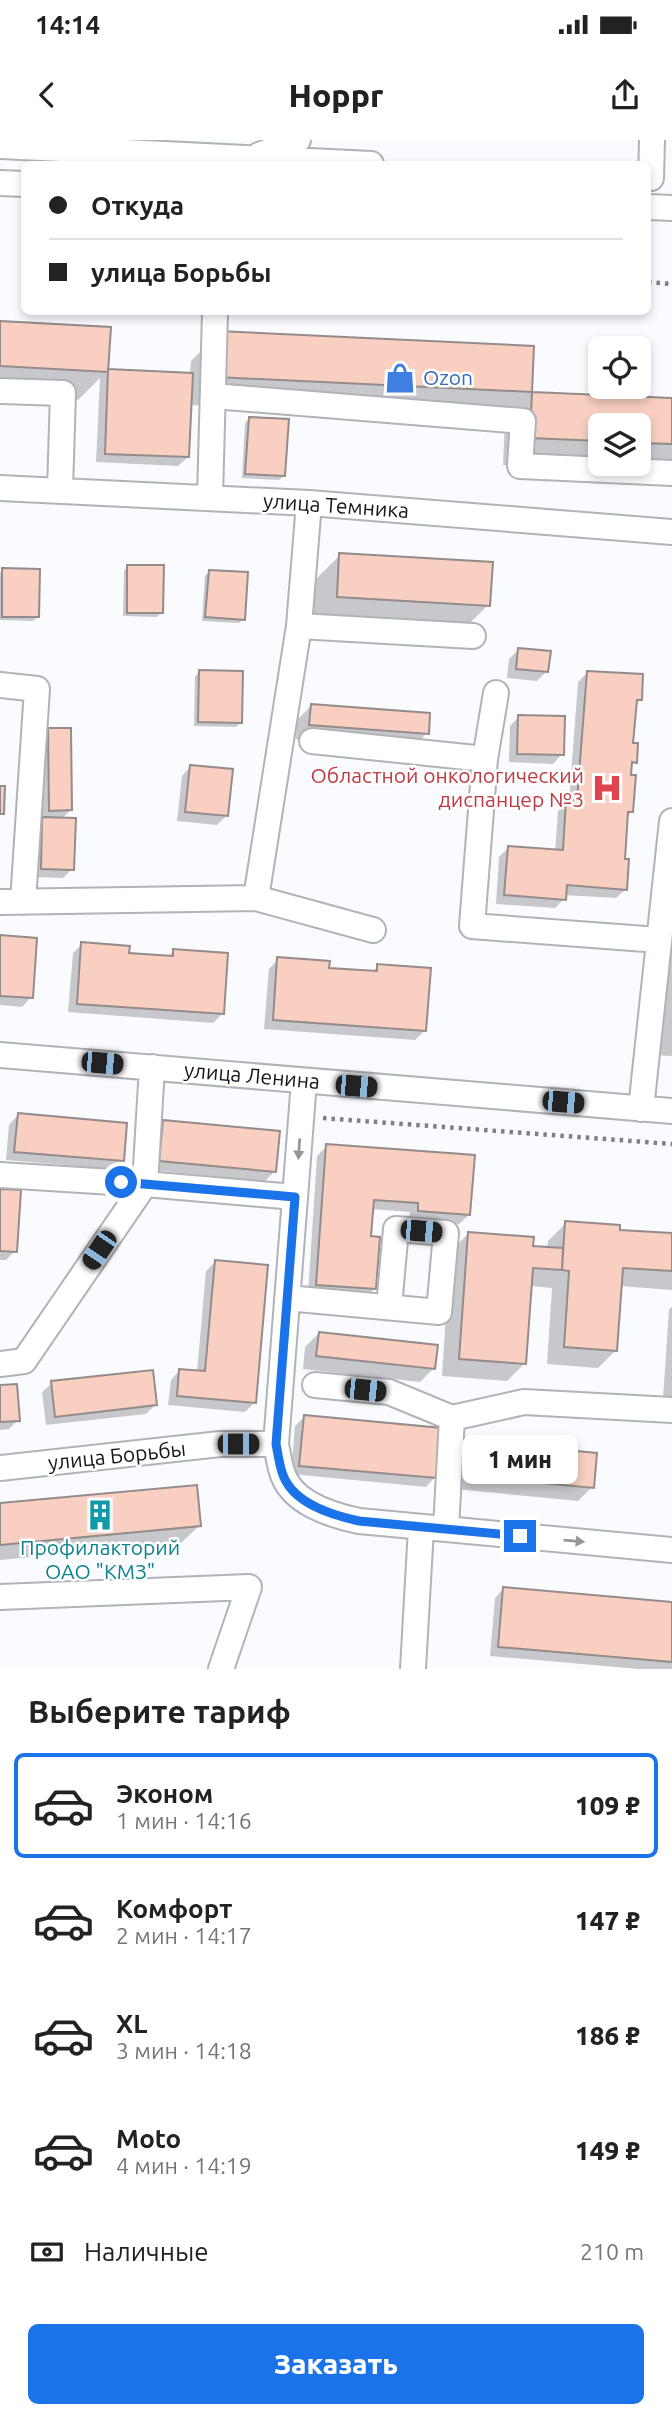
<!DOCTYPE html>
<html lang="ru">
<head>
<meta charset="utf-8">
<style>
  body { margin:0; font-family:Ubuntu,sans-serif; background:#f6f6f6; color:#222; height:100vh; display:flex; flex-direction:column; font-size:26px; white-space:nowrap }
  * { box-sizing:border-box; margin:0 }
  p { font-size:23px; color:#767676 }
  .icon { flex:none; width:38px; height:38px; fill:none; stroke:currentColor; stroke-width:2; stroke-linecap:round; stroke-linejoin:round }
  .map { position:relative; height:1529px; overflow:hidden }
  .panel { display:flex; flex-direction:column; background:#fff; flex:1 }
  .panel>* { flex:none }
  .banner { position:absolute; left:21px; top:21px; width:630px; height:154px; border-radius:10px; box-shadow:0 4px 10px #0003; display:grid; align-content:center; height:154px; padding:0 28px; background:#fff }
  .buttons { position:absolute; left:588px; top:196px; display:grid; gap:14px }
  .buttons a { display:grid; place-items:center; width:63px; height:63px; border-radius:10px; background:#fff; box-shadow:0 4px 10px #0003; font-size:35px }
  .end { position:absolute; width:32px; height:32px; margin:-16px; border:9px solid #1a73e8; background:#fff; box-shadow:0 0 0 4px #fff }
  .from { border-radius:50% }
  .bubble { position:absolute; height:49px; border-radius:10px; background:#fff; box-shadow:0 4px 10px #0003; font-size:23px; font-weight:800; line-height:49px; text-align:center }
  .car { position:absolute; width:21px; height:42px; margin:-21px -10px; border-radius:9px; box-shadow:0 0 5px 2px #0007; background:linear-gradient(#222 24%,#8ab4d8 0 40%,#222 0 76%,#8ab4d8 0 86%,#222 0) }
  .banner b { display:flex; align-items:center; gap:24px; height:66px; font-size:26px }
  .banner b+b { border-top:2px solid #e0e0e0 }
  .banner i { width:18px; height:18px; background:#222 }
  ul { padding:0; list-style:none }
  li { display:flex; align-items:center; gap:21px; height:105px; margin:0 14px 10px; padding:0 14px; border:4px solid transparent; border-radius:10px }
  li div { flex:1 }
  li b { display:block; font-size:26px }
  li em { font-style:normal; font-weight:800 }
  li.on { border-color:#1a73e8 }
  li>.icon { width:63px; height:63px; stroke-width:1.5 }
  h2 { padding:0 28px; font-size:32px; line-height:84px }
  .pay { display:flex; align-items:center; gap:18px; height:77px; padding:0 28px; font-size:26px }
  .pay p { margin-inline-start:auto }
  .button { display:flex; gap:14px; margin-top:auto; padding:14px 28px }
  .button a { flex:1; height:80px; border-radius:10px; background:#1a73e8; color:#fff; font-size:28px; font-weight:800; line-height:80px; text-align:center }
  .status { display:flex; justify-content:space-between; align-items:center; height:49px; padding:0 35px; background:#fff; direction:ltr }
  .status svg { height:19px; fill:currentColor }
  header { display:flex; justify-content:space-between; align-items:center; height:91px; padding:0 28px; background:#fff; font-size:32px; font-weight:800 }
  .map>svg:first-child { display:block }
</style>
</head>
<body>
<div class="status"><b>14:14</b><svg viewBox="0 0 49 12"><path d="M0 12V9h3v3zM5 12V6h3v6zM10 12V3h3v9zM15 12V0h3v12zM26 1h20v11H26zM47 4h2v5h-2z"/></svg></div>
<header><svg class="icon" aria-label="back" viewBox="0 0 24 24"><path d="M15 5l-7 7 7 7"/></svg>Hoppr<svg class="icon" aria-label="share" viewBox="0 0 24 24"><path d="M12 15V3M7 8l5-5 5 5M5 13v7h14v-7"/></svg></header>
<div class="map">
<svg width="672" height="1529" viewBox="0 0 672 1529">
  <rect width="100%" height="100%" fill="#f9fbff"/>
  <path fill="#0003" fill-rule="evenodd" d="M 0,182 L 109,189 L 106,234 L 109,231 L 190,235 L 191,221 L 219,193 L 532,208 L 531,253 L 672,260 L 672,320 L 660,333 L 503,325 L 505,279 L 190,265 L 188,317 L 178,326 L 96,322 L 100,238 L 78,260 L 0,255 ZM 600,285 L 639,285 L 639,324 L 600,324 Z
    M 249,279 L 284,336 L 279,340 L 242,338 L 245,283 Z
    M 340,415 L 488,465 L 460,493 L 309,484 L 312,443 Z
    M 128,426 L 161,473 L 157,477 L 123,476 L 124,431 Z
    M 3,430 L 38,477 L 33,481 L 0,480 L 0,433 Z
    M 209,432 L 243,479 L 239,483 L 202,481 L 205,436 Z
    M 519,509 L 547,531 L 537,541 L 507,538 L 509,519 Z
    M 200,532 L 240,583 L 236,587 L 194,586 L 195,536 Z
    M 588,532 L 640,560 L 634,565 L 632,604 L 635,622 L 630,627 L 631,672 L 626,677 L 623,720 L 626,749 L 616,758 L 564,755 L 564,759 L 555,768 L 496,764 L 499,717 L 508,708 L 555,712 L 558,671 L 569,661 L 578,542 Z
    M 311,566 L 427,593 L 413,607 L 296,599 L 297,580 Z
    M 519,576 L 562,614 L 553,624 L 509,622 L 510,586 Z
    M 48,590 L 71,670 L 61,679 L 72,729 L 63,738 L 32,737 L 34,688 L 41,681 L 39,599 Z
    M 191,626 L 226,676 L 217,685 L 177,681 L 182,636 Z
    M 672,712 L 672,916 L 653,915 Z
    M 0,797 L 31,857 L 22,867 L 0,865 Z
    M 82,804 L 127,815 L 167,817 L 174,811 L 222,874 L 213,883 L 68,872 L 73,813 Z
    M 278,819 L 328,829 L 372,832 L 378,826 L 425,890 L 415,900 L 264,889 L 269,829 Z
    M 18,975 L 122,1020 L 113,1029 L 6,1020 L 9,985 Z
    M 164,982 L 274,1032 L 265,1041 L 151,1030 L 155,991 Z
    M 327,1006 L 469,1075 L 459,1084 L 409,1080 L 410,1072 L 371,1069 L 369,1098 L 374,1149 L 365,1158 L 308,1154 L 317,1016 Z
    M 0,1051 L 15,1111 L 6,1120 L 0,1120 Z
    M 566,1083 L 618,1092 L 672,1095 L 672,1150 L 620,1146 L 616,1210 L 598,1228 L 547,1224 L 552,1148 L 530,1146 L 525,1223 L 507,1241 L 442,1236 L 450,1112 L 468,1094 L 531,1107 L 547,1108 L 548,1101 Z
    M 215,1122 L 254,1263 L 245,1272 L 168,1265 L 171,1240 L 180,1230 L 197,1232 L 206,1131 Z
    M 672,1167 L 672,1258 L 663,1258 L 669,1169 Z
    M 319,1193 L 433,1229 L 420,1242 L 303,1229 L 305,1207 Z
    M 52,1243 L 155,1265 L 146,1274 L 46,1285 L 42,1252 Z
    M 0,1247 L 18,1280 L 9,1289 L 0,1290 Z
    M 304,1277 L 435,1337 L 426,1347 L 291,1334 L 295,1286 Z
    M 462,1302 L 592,1347 L 578,1361 L 445,1348 Z
    M 0,1365 L 199,1386 L 181,1403 L 0,1420 Z
    M 504,1448 L 672,1464 L 672,1529 L 639,1529 L 490,1516 L 495,1458 Z"/>
  <path fill="#f8cfc0" stroke="#938c8a" stroke-width="2" d="M 0,181 L 111,187 L 108,232 L 0,226 Z
    M 218,191 L 534,206 L 532,252 L 216,237 Z
    M 108,229 L 193,233 L 189,317 L 105,314 Z
    M 532,252 L 672,258 L 672,304 L 639,303 L 639,285 L 600,285 L 600,301 L 530,298 Z
    M 249,277 L 289,279 L 285,336 L 245,334 Z
    M 339,413 L 493,422 L 490,466 L 337,457 Z
    M 127,425 L 164,425 L 163,473 L 127,473 Z
    M 2,428 L 40,429 L 39,477 L 2,477 Z
    M 209,430 L 248,432 L 245,480 L 205,477 Z
    M 518,508 L 551,511 L 548,532 L 516,529 Z
    M 199,530 L 243,531 L 242,583 L 198,582 Z
    M 587,531 L 643,534 L 642,560 L 637,560 L 633,603 L 638,603 L 637,623 L 632,622 L 631,635 L 636,635 L 633,672 L 628,672 L 625,719 L 629,719 L 627,750 L 567,745 L 566,760 L 504,755 L 508,706 L 563,710 L 566,660 L 577,660 Z
    M 311,564 L 430,573 L 429,594 L 309,585 Z
    M 518,575 L 565,576 L 564,615 L 517,614 Z
    M 48,588 L 71,588 L 72,670 L 49,671 Z
    M 190,625 L 233,629 L 228,676 L 185,672 Z
    M 0,646 L 5,646 L 4,674 L 0,674 Z
    M 42,677 L 76,678 L 74,730 L 41,729 Z
    M 0,795 L 37,798 L 33,858 L 0,856 Z
    M 81,802 L 130,806 L 129,813 L 173,816 L 173,809 L 228,813 L 224,874 L 77,864 Z
    M 277,817 L 330,821 L 329,828 L 377,831 L 377,824 L 431,828 L 426,891 L 273,880 Z
    M 18,973 L 127,983 L 124,1021 L 14,1012 Z
    M 163,980 L 280,991 L 276,1032 L 159,1021 Z
    M 326,1004 L 475,1015 L 470,1075 L 418,1071 L 418,1063 L 374,1060 L 371,1096 L 380,1097 L 376,1149 L 316,1145 Z
    M 0,1049 L 21,1050 L 17,1112 L 0,1111 Z
    M 565,1081 L 620,1085 L 620,1090 L 672,1093 L 672,1131 L 623,1128 L 617,1211 L 564,1207 L 569,1131 L 562,1130 Z
    M 468,1092 L 534,1097 L 533,1106 L 563,1108 L 562,1130 L 533,1128 L 526,1224 L 459,1219 Z
    M 215,1120 L 268,1125 L 256,1263 L 177,1256 L 179,1229 L 205,1231 Z
    M 319,1192 L 438,1205 L 435,1229 L 316,1216 Z
    M 153,1230 L 157,1265 L 55,1277 L 51,1241 Z
    M 17,1244 L 20,1281 L 0,1282 L 0,1245 Z
    M 304,1275 L 442,1288 L 437,1338 L 299,1326 Z
    M 461,1300 L 597,1313 L 594,1348 L 458,1335 Z
    M 197,1345 L 201,1386 L 0,1405 L 0,1363 Z
    M 503,1447 L 672,1462 L 672,1522 L 498,1507 Z"/>
  <g fill="none" stroke-linecap="round" stroke-linejoin="round">
    <g stroke="#b0b3b8" stroke-width="28">
      <path id="minor" d="M 0,6 L 371,24
        M 259,15 L 298,0
        M 651,38 L 652,0
        M 0,43 L 24,44
        M 648,67 L 672,68
        M 0,251 L 63,253 L 60,350
        M 213,256 L 523,281 L 520,326 L 672,333
        M 0,348 L 309,363 L 672,392
        M 210,357 L 215,172
        M 309,363 L 299,486 L 473,496
        M 0,545 L 37,549 L 23,762
        M 312,601 L 485,619 L 472,786 L 659,800
        M 485,619 L 496,553
        M 256,758 L 373,790
        M 0,762 L 256,758 L 299,486
        M 0,915 L 672,971
        M 304,941 L 276,1304 C 278,1313 279,1323 282,1332 C 291,1363 331,1375 359,1381 L 672,1410
        M 641,969 L 672,681
        M 0,1035 L 145,1044 L 295,1057
        M 287,1158 L 439,1172 L 446,1093 L 396,1089 L 389,1167
        M 0,1224 L 24,1221 L 145,1044 L 152,927
        M 315,1245 L 389,1252 L 452,1278 L 524,1262 L 672,1270
        M 0,1328 L 220,1304 L 276,1304
        M 446,1389 L 452,1278
        M 0,1457 L 249,1447 L 221,1529
        M 413,1529 L 421,1388"/>
    </g>
    <path stroke="#7f8083" stroke-width="4.5" stroke-dasharray="3.5 5" stroke-linecap="butt" d="M 648,142 L 672,144
      M 323,978 L 672,1004"/>
    <use href="#minor" stroke="#fff" stroke-width="24"/>
  </g>
  <defs><path id="oneway-solid" d="M-6-.8H1V-3.2L6.5 0L1 3.2V.8H-6Z" transform="scale(1.75)"/></defs>
  <g fill="#969697">
    <use href="#oneway-solid" transform="translate(299 1009) rotate(94)"/>
    <use href="#oneway-solid" transform="translate(574 1401) rotate(5)"/>
  </g>
  <g fill="none" stroke-linecap="round" stroke-linejoin="round">
    <path stroke="#1a73e8" stroke-width="9" d="M 121,1042 L 295,1057 L 276,1304 C 278,1314 279,1323 282,1332 C 291,1363 331,1375 359,1381 L 520,1396"/>
  </g>
  <defs>
    <g id="shop-bare" transform="scale(2.415)"><path d="M-5-2.5h2.3a2.7 3.5 0 0 1 5.4 0H5L5.5 6h-11ZM-1.5-2.5h3a1.5 2.3 0 0 0-3 0Z" fill="#3f7fe0" stroke="#fff" stroke-width="2.5" paint-order="stroke"/></g>
    <g id="hospital-bare" transform="scale(2.415)"><path d="M-5-5h3v3.5h4V-5h3V5h-3V1.5h-4V5h-3Z" fill="#e0444e" stroke="#fff" stroke-width="2.5" paint-order="stroke"/></g>
    <g id="building-bare" transform="scale(2.415)"><path d="M-4-6H4V6H1V3H-1V6H-4ZM-2.5-4.3h1.7v1.8h-1.7ZM.8-4.3h1.7v1.8H.8ZM-2.5-1h1.7V.8h-1.7ZM.8-1h1.7V.8H.8Z" fill="#0f9aa8" stroke="#fff" stroke-width="2.5" paint-order="stroke"/></g>
  </defs>
  <g fill-rule="evenodd">
    <use href="#shop-bare" x="400" y="238"/>
    <use href="#hospital-bare" x="607" y="648"/>
    <use href="#building-bare" x="100" y="1375"/>
  </g>
  <g text-anchor="middle" stroke-width="5" stroke-linejoin="round" paint-order="stroke">
    <g font-size="21" fill="#366cbe" stroke="#fff" text-anchor="start">
      <text x="423" y="245">Ozon</text>
    </g>
    <g font-size="21" fill="#151618" stroke="#fff">
      <text transform="translate(336 366) rotate(4)" y="7">улица Темника</text>
      <text transform="translate(252 936) rotate(5)" y="7">улица Ленина</text>
      <text transform="translate(117 1316) rotate(-6)" y="7">улица Борьбы</text>
    </g>
    <g font-size="21" fill="#be3a42" stroke="#fff" text-anchor="end">
      <text x="584" y="643">Областной онкологический<tspan x="584" dy="24">диспанцер №3</tspan></text>
    </g>
    <g font-size="21" fill="#0d838f" stroke="#fff">
      <text x="100" y="1415">Профилакторий<tspan x="100" dy="24">ОАО "КМЗ"</tspan></text>
    </g>
  </g>
</svg>
<div class="buttons">
<a><svg class="icon" aria-label="locate" viewBox="0 0 24 24"><circle cx="12" cy="12" r="6"/><path d="M12 2v4M12 18v4M2 12h4M18 12h4"/></svg></a>
<a><svg class="icon" aria-label="layers" viewBox="0 0 24 24"><path d="M12 4l9 5-9 5-9-5zM3 14l9 5 9-5"/></svg></a>
</div>
<i class="end from" style="left:121px;top:1042px"></i>
<i class="end" style="left:520px;top:1396px"></i>
<div class="bubble" style="left:462px;top:1295px;width:116px">1 мин</div>
<i class="car" style="left:102px;top:923px;rotate:95deg"></i>
<i class="car" style="left:356px;top:946px;rotate:95deg"></i>
<i class="car" style="left:563px;top:962px;rotate:95deg"></i>
<i class="car" style="left:421px;top:1091px;rotate:95deg"></i>
<i class="car" style="left:99px;top:1110px;rotate:214deg"></i>
<i class="car" style="left:365px;top:1250px;rotate:96deg"></i>
<i class="car" style="left:238px;top:1304px;rotate:90deg"></i>
<div class="banner">
<b><i class="from"></i>Откуда</b>
<b><i></i>улица Борьбы</b>
</div>
</div>
<section class="panel">
<h2>Выберите тариф</h2>
<ul>
<li class="on"><svg class="icon" aria-label="car" viewBox="0 0 24 24"><path d="M5 17H2v-5l4-1 3-4h7l3 4 3 1v5h-3M9 17h6M6 11h13"/><circle cx="7" cy="17" r="2"/><circle cx="17" cy="17" r="2"/></svg><div><b>Эконом</b><p>1 мин · 14:16</p></div><em>109 ₽</em></li>
<li><svg class="icon" aria-label="car" viewBox="0 0 24 24"><path d="M5 17H2v-5l4-1 3-4h7l3 4 3 1v5h-3M9 17h6M6 11h13"/><circle cx="7" cy="17" r="2"/><circle cx="17" cy="17" r="2"/></svg><div><b>Комфорт</b><p>2 мин · 14:17</p></div><em>147 ₽</em></li>
<li><svg class="icon" aria-label="car" viewBox="0 0 24 24"><path d="M5 17H2v-5l4-1 3-4h7l3 4 3 1v5h-3M9 17h6M6 11h13"/><circle cx="7" cy="17" r="2"/><circle cx="17" cy="17" r="2"/></svg><div><b>XL</b><p>3 мин · 14:18</p></div><em>186 ₽</em></li>
<li><svg class="icon" aria-label="car" viewBox="0 0 24 24"><path d="M5 17H2v-5l4-1 3-4h7l3 4 3 1v5h-3M9 17h6M6 11h13"/><circle cx="7" cy="17" r="2"/><circle cx="17" cy="17" r="2"/></svg><div><b>Moto</b><p>4 мин · 14:19</p></div><em>149 ₽</em></li>
</ul>
<div class="pay"><svg class="icon" aria-label="cash" viewBox="0 0 24 24"><path d="M3 7h18v10H3z"/><circle cx="12" cy="12" r="2"/></svg>Наличные<p>210 m</p></div>
<div class="button"><a>Заказать</a></div>
</section>
</body>
</html>
